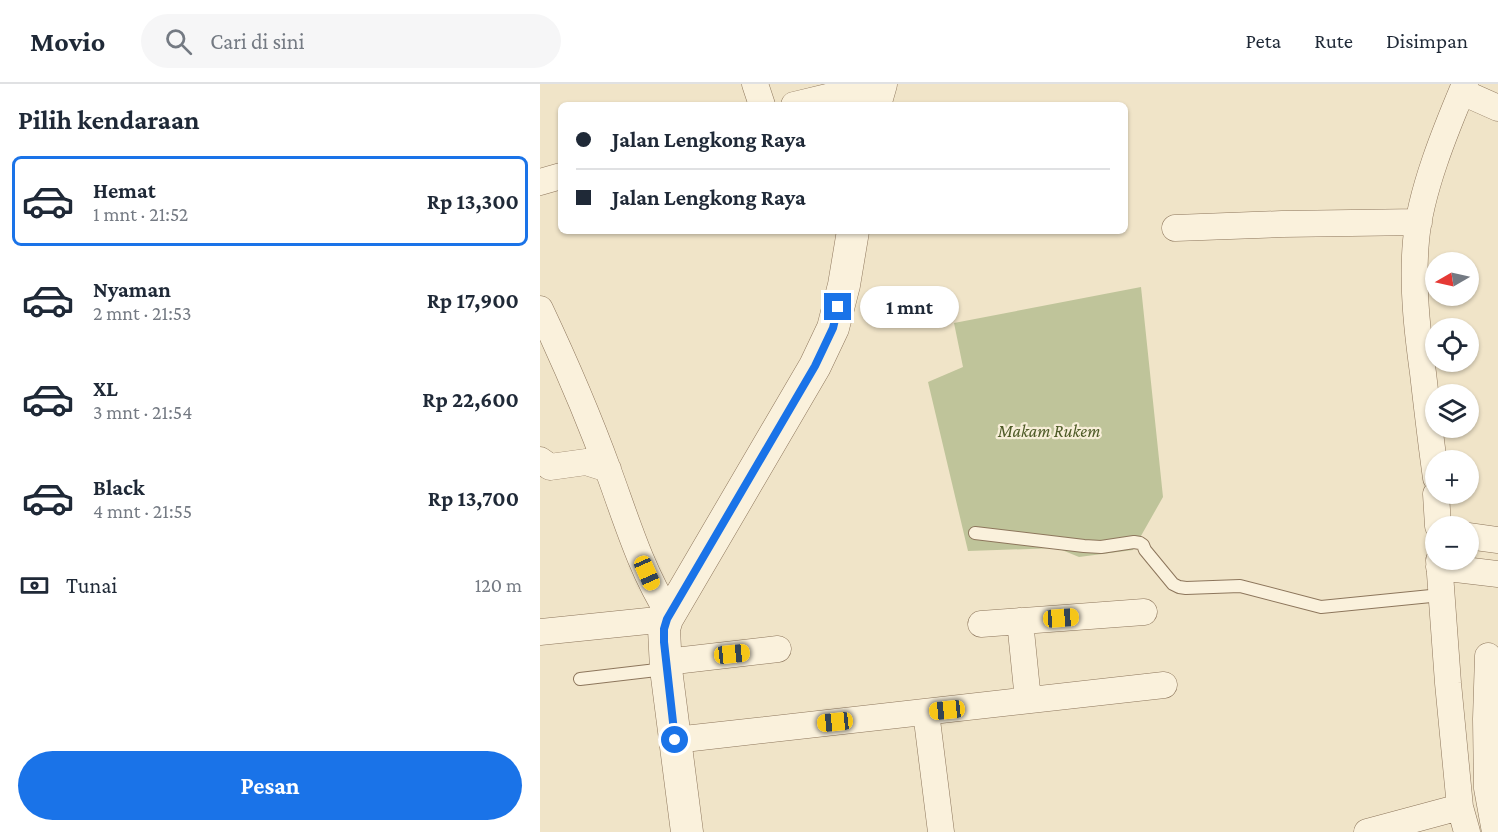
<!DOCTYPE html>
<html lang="id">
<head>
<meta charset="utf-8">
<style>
  body { margin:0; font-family:"Crimson Pro",serif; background:#f6f6f7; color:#1f2937; height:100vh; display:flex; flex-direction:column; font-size:22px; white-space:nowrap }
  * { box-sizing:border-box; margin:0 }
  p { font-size:20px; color:#747a83 }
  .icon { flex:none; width:33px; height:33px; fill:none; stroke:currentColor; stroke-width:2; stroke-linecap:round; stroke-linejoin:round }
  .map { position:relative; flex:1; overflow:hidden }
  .details { display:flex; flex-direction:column; background:#fff; width:540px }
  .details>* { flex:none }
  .banner { position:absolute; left:18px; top:18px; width:570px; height:132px; border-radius:9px; box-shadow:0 2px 4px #0004; display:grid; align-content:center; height:132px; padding:0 18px; background:#fff }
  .needle { width:39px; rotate:261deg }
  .fabs { position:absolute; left:885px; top:168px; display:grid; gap:12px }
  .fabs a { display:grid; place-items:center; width:54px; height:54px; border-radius:50%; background:#fff; box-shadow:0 2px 4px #0004; font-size:30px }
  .end { position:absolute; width:27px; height:27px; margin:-14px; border:8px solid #1a73e8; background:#fff; box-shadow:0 0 0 3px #fff }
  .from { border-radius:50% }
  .bubble { position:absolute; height:42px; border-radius:21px; background:#fff; box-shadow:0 2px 4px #0004; font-size:20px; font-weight:700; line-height:42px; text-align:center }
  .car { position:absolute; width:18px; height:36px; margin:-18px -9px; border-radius:8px; box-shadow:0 0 4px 2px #0007; background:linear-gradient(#f5c518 24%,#345 0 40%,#f5c518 0 76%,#345 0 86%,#f5c518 0) }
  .banner b { display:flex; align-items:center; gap:21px; height:57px; font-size:22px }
  .banner b+b { border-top:2px solid #e0e1e3 }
  .banner i { width:15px; height:15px; background:#1f2937 }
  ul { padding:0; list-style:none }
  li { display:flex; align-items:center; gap:18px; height:90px; margin:0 12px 9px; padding:0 6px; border:3px solid transparent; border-radius:9px }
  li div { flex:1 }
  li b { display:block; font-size:22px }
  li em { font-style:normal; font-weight:700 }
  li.on { border-color:#1a73e8 }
  li>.icon { width:54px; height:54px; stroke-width:1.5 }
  h2 { padding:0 18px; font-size:27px; line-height:72px }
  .pay { display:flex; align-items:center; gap:15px; height:66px; padding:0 18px; font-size:22px }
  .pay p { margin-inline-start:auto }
  .cta { display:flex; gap:12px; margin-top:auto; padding:12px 18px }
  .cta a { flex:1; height:69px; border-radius:36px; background:#1a73e8; color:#fff; font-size:24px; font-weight:700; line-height:69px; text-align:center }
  header { display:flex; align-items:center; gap:36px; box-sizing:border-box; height:84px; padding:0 30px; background:#fff; border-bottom:2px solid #e0e1e3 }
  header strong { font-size:28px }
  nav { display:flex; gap:33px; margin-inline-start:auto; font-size:21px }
  .search { width:420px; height:54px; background:#f6f6f7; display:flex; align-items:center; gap:15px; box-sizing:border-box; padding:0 21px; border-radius:33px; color:#747a83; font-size:22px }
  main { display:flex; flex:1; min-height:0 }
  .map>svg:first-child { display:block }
</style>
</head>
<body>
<header>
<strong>Movio</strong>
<div class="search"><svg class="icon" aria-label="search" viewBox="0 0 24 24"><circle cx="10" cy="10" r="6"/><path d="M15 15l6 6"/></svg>Cari di sini</div>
<nav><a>Peta</a><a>Rute</a><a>Disimpan</a></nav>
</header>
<main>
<section class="details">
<h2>Pilih kendaraan</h2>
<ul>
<li class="on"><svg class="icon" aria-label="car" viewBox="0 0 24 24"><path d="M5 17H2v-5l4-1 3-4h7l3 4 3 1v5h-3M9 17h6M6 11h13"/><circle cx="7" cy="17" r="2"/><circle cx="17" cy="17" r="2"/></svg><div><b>Hemat</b><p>1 mnt · 21:52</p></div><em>Rp 13,300</em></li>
<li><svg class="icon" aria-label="car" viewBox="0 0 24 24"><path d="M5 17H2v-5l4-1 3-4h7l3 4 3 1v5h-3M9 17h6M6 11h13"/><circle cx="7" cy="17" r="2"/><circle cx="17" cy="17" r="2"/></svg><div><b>Nyaman</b><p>2 mnt · 21:53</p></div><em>Rp 17,900</em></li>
<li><svg class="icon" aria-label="car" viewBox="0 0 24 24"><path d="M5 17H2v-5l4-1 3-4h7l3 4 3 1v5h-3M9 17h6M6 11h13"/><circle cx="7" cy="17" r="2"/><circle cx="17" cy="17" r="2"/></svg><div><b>XL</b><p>3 mnt · 21:54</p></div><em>Rp 22,600</em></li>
<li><svg class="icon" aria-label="car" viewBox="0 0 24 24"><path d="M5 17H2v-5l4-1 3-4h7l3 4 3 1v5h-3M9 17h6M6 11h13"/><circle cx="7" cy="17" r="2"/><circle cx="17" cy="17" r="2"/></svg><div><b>Black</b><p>4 mnt · 21:55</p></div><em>Rp 13,700</em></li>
</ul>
<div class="pay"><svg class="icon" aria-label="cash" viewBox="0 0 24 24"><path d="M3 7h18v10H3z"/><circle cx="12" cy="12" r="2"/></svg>Tunai<p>120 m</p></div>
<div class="cta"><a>Pesan</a></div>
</section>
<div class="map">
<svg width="958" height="748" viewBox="0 0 958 748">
  <rect width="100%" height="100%" fill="#f0e4c8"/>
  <path fill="#bfc49a" d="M 601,203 L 623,413 L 593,466 L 539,473 L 517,464 L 428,467 L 388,298 L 423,283 L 414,239 Z"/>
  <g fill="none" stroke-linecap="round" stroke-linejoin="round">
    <g stroke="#8d765c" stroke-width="14">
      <path id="service" d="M 435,449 L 544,462 L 561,463 L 594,458 L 600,459 L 603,461 L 605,466 L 633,500 L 639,503 L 646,504 L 700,502 L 781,523 L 901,511
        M 40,595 L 125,585"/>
    </g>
    <g stroke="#8d765c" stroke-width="27">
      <path id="minor" d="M 215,0 L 222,21
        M 922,8 L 958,24
        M 254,21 L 341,0
        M 0,98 L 21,92
        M 635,144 L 742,140 L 879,138
        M 0,225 C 25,278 48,331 68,386 C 86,435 101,486 129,530
        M 0,376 L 10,383 L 46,378 L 68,385
        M 896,394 C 891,359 887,324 883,289 C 877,245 872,201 876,157 C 880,108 906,45 925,0
        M 896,410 L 898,442
        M 928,452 L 958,456
        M 899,476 L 908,599 L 920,723 L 927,748
        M 899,483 L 958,490
        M 480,537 L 488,616
        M 441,540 L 604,528
        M 0,548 L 127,535
        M 948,572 L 946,635 L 947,704 L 955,748
        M 126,578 L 238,565
        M 386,628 L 401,748
        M 135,656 L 624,601
        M 827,748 L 920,723"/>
    </g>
    <g stroke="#8d765c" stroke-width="33">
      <path id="tertiary" d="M 335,21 L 341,0
        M 147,748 L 126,585 L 124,545 L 127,535 L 275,282 L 293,244 L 304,201 L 313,147"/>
    </g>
    <use href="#service" stroke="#faf1dc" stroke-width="12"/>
    <use href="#minor" stroke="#faf1dc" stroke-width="26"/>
    <use href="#tertiary" stroke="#faf1dc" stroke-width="32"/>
  </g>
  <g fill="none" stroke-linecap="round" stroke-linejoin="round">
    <path stroke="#1a73e8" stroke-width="8" d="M 135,656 L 124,558 L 124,545 L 127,535 L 275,282 L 293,244 L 298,223"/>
  </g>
  <g text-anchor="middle" stroke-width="4.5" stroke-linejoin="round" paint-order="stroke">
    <g font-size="18" font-style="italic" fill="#4d5a26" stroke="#f7eed8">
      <text x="509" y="353">Makam Rukem</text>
    </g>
  </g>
</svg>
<div class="fabs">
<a><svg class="needle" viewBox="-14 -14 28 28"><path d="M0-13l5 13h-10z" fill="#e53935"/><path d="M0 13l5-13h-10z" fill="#747a83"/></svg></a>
<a><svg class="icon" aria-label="locate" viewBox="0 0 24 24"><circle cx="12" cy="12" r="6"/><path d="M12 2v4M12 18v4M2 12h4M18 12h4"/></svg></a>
<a><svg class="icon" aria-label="layers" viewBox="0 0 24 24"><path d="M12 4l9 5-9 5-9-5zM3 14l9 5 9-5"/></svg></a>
<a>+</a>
<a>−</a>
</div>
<i class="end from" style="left:135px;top:656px"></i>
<i class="end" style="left:298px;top:223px"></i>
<div class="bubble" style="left:320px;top:202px;width:99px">1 mnt</div>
<i class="car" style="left:107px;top:489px;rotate:156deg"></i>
<i class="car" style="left:521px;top:534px;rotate:86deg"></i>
<i class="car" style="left:192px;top:570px;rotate:84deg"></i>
<i class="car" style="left:407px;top:626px;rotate:264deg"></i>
<i class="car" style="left:295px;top:638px;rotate:264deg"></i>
<div class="banner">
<b><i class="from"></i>Jalan Lengkong Raya</b>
<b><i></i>Jalan Lengkong Raya</b>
</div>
</div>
</main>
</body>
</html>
